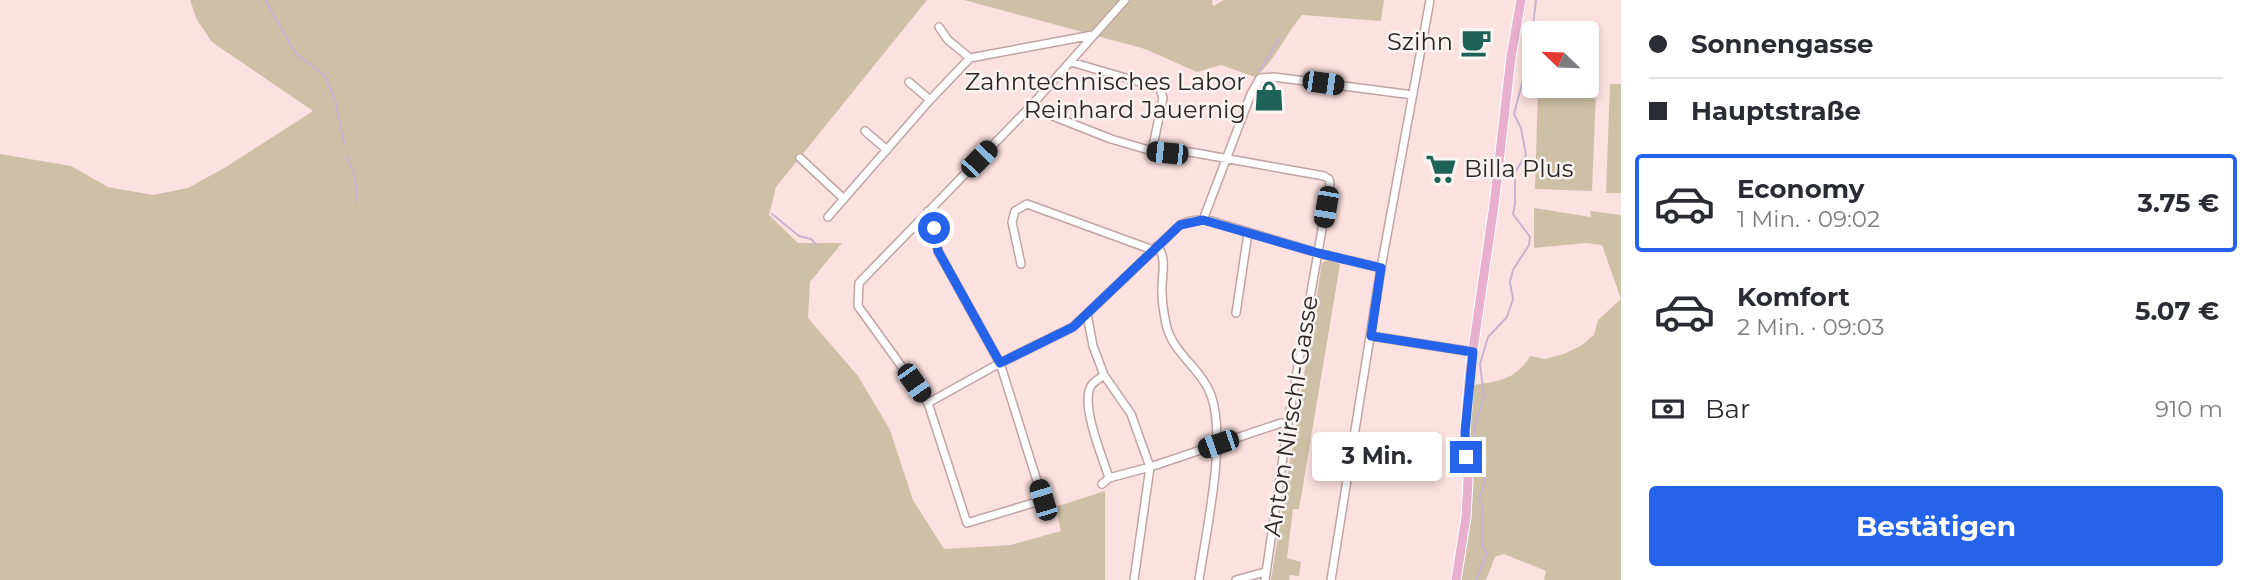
<!DOCTYPE html>
<html lang="de">
<head>
<meta charset="utf-8">
<style>
  body { margin:0; font-family:Montserrat,sans-serif; background:#f7f7f7; color:#2b2b33; height:100vh; display:flex; flex-direction:column; font-size:26px; white-space:nowrap }
  * { box-sizing:border-box; margin:0 }
  p { font-size:23px; color:#7c7c81 }
  .icon { flex:none; width:38px; height:38px; fill:none; stroke:currentColor; stroke-width:2; stroke-linecap:round; stroke-linejoin:round }
  .map { position:relative; flex:1; overflow:hidden }
  .sheet { display:flex; flex-direction:column; background:#fff; width:630px }
  .sheet>* { flex:none }
  .banner { display:grid; align-content:center; height:154px; padding:0 28px; background:#fff }
  .needle { width:46px; rotate:293deg }
  .tools { position:absolute; left:1522px; top:21px; display:grid; gap:14px }
  .tools a { display:grid; place-items:center; width:77px; height:77px; border-radius:7px; background:#fff; box-shadow:0 4px 10px #0003; font-size:35px }
  .end { position:absolute; width:32px; height:32px; margin:-16px; border:9px solid #2563eb; background:#fff; box-shadow:0 0 0 4px #fff }
  .from { border-radius:50% }
  .bubble { position:absolute; height:49px; border-radius:7px; background:#fff; box-shadow:0 4px 10px #0003; font-size:23px; font-weight:700; line-height:49px; text-align:center }
  .car { position:absolute; width:21px; height:42px; margin:-21px -10px; border-radius:9px; box-shadow:0 0 5px 2px #0007; background:linear-gradient(#222 24%,#8ab4d8 0 40%,#222 0 76%,#8ab4d8 0 86%,#222 0) }
  .banner b { display:flex; align-items:center; gap:24px; height:66px; font-size:26px }
  .banner b+b { border-top:2px solid #e1e1e2 }
  .banner i { width:18px; height:18px; background:#2b2b33 }
  ul { padding:0; list-style:none }
  li { display:flex; align-items:center; gap:21px; height:98px; margin:0 14px 10px; padding:0 14px; border:4px solid transparent; border-radius:7px }
  li div { flex:1 }
  li b { display:block; font-size:26px }
  li em { font-style:normal; font-weight:700 }
  li.active { border-color:#2563eb }
  li>.icon { width:63px; height:63px; stroke-width:1.5 }
  .pay { display:flex; align-items:center; gap:18px; height:77px; padding:0 28px; font-size:26px }
  .pay p { margin-inline-start:auto }
  .action { display:flex; gap:14px; margin-top:auto; padding:14px 28px }
  .action a { flex:1; height:80px; border-radius:7px; background:#2563eb; color:#fff; font-size:28px; font-weight:700; line-height:80px; text-align:center }
  main { display:flex; flex:1; min-height:0 }
  .map>svg:first-child { display:block }
</style>
</head>
<body>
<main>
<div class="map">
<svg width="1621" height="580" viewBox="0 0 1621 580">
  <rect width="100%" height="100%" fill="#fbe1e0"/>
  <path fill="#cec0a7" d="M 190,0 L 927,0 L 776,187 L 769,215 L 798,243 L 842,243 L 810,282 L 808,318 L 858,376 L 890,430 L 913,500 L 944,549 L 1011,545 L 1061,531 L 1055,507 L 1105,491 L 1105,580 L 0,580 L 0,154 L 71,166 L 108,187 L 153,195 L 188,188 L 226,167 L 313,111 L 212,42 L 197,20 Z
    M 964,0 L 1212,0 L 1213,6 L 1224,0 L 1384,0 L 1381,21 L 1302,15 C 1285,35 1275,61 1255,77 L 1221,65 L 1197,72 L 1145,49 Z
    M 1610,84 L 1621,84 L 1621,193 L 1606,193 Z
    M 1538,89 L 1596,91 L 1592,191 L 1535,189 Z
    M 1534,208 L 1591,217 L 1590,211 L 1621,215 L 1621,580 L 1544,580 L 1546,571 L 1504,554 L 1495,557 L 1486,580 L 1461,580 L 1471,519 L 1472,481 L 1468,433 L 1473,385 C 1498,382 1517,379 1530,356 L 1545,359 L 1564,354 L 1582,345 L 1594,335 L 1598,320 L 1621,299 L 1602,245 L 1586,243 L 1534,248 Z
    M 1328,260 L 1340,264 L 1299,509 L 1293,509 L 1287,558 L 1301,562 L 1299,576 L 1290,575 L 1289,580 L 1271,580 L 1322,263 Z"/>
  <g fill="none" stroke-linecap="round" stroke-linejoin="round">
    <path stroke="#c7b3cf" stroke-width="2" d="M 265,0 L 296,54 L 325,76 L 335,100 L 344,143
      M 1259,71 L 1280,38
      M 347,156 L 355,178 L 357,201
      M 772,214 L 799,236 L 811,239 L 816,244
      M 1476,580 L 1487,554 L 1482,545 L 1482,506 L 1479,499 L 1484,484 L 1484,470 L 1475,460 L 1473,448 L 1475,426 L 1484,396 L 1480,364 L 1488,337 L 1507,317 L 1513,299 L 1510,282 L 1513,270 L 1529,245 L 1530,237 L 1513,214 L 1515,204 L 1515,172 L 1526,155 L 1521,128 L 1514,114 L 1530,53 L 1536,0"/>
    <g stroke="#c1a3a2" stroke-width="10">
      <path id="minor" d="M 939,27 L 948,40 L 970,58
        M 1071,62 L 1160,88 L 1163,98 L 1152,151
        M 909,82 L 930,100
        M 1030,107 L 1111,139 L 1152,151 L 1190,152 L 1324,176 L 1329,179 L 1330,184 L 1288,423 L 1265,580
        M 865,131 L 887,150
        M 800,158 L 844,199
        M 928,211 L 934,228 L 938,251 L 1000,363 L 1043,500 L 967,523 L 928,403 L 858,306 L 859,283 L 1030,107 L 1125,0
        M 828,217 L 930,100 L 970,58 L 1093,35
        M 1203,220 L 1251,94 L 1260,78 L 1274,77 L 1413,95
        M 1157,246 C 1168,258 1161,277 1162,292 C 1162,303 1164,314 1166,324 C 1172,353 1201,368 1211,395 C 1227,439 1206,532 1199,580
        M 1021,264 L 1012,222 L 1015,211 L 1027,204 L 1153,250
        M 1236,313 L 1248,233
        M 1087,314 L 1093,346 L 1104,375 L 1131,414 L 1150,467 L 1134,580
        M 1371,336 L 1473,352
        M 1104,375 C 1100,378 1093,382 1091,386 C 1080,405 1103,458 1109,478
        M 928,403 L 1000,363 L 1073,327 L 1180,225 C 1190,220 1200,219 1211,221 L 1318,253 L 1381,268
        M 1102,484 L 1109,478 L 1150,467 L 1281,423 L 1288,423
        M 1236,580 L 1265,572
        M 1331,580 L 1381,268 L 1430,0"/>
    </g>
    <g stroke="#fff" stroke-width="11">
      <path id="major" d="M 1456,580 L 1466,517 L 1468,481 L 1465,432 L 1470,370 L 1494,205 L 1511,57 L 1521,0"/>
    </g>
    <use href="#minor" stroke="#fff" stroke-width="7"/>
    <use href="#major" stroke="#e8b0cd" stroke-width="9"/>
  </g>
  <g fill="none" stroke-linecap="round" stroke-linejoin="round">
    <path stroke="#2563eb" stroke-width="9" d="M 934,228 L 938,251 L 1000,363 L 1073,327 L 1180,225 L 1203,220 L 1318,253 L 1381,268 L 1371,336 L 1473,352 L 1465,432 L 1466,457"/>
  </g>
  <defs>
    <g id="cafe-bare" transform="scale(2.415)"><path d="M-5.5-4.5H6V0H3Q3 3.5 0 3.5H-2.5Q-5.5 3.5-5.5 0ZM3-3.2v2h1.7v-2ZM-6 4.5H4V6H-6Z" fill="#1e6456" stroke="#faf4f3" stroke-width="2.5" paint-order="stroke"/></g>
    <g id="shop-bare" transform="scale(2.415)"><path d="M-5-2.5h2.3a2.7 3.5 0 0 1 5.4 0H5L5.5 6h-11ZM-1.5-2.5h3a1.5 2.3 0 0 0-3 0Z" fill="#1e6456" stroke="#faf4f3" stroke-width="2.5" paint-order="stroke"/></g>
    <g id="supermarket-bare" transform="scale(2.415)"><path d="M-6-5.5h2.5l.6 2H6L4.5 2H-2.5L-4.4-4H-6ZM-1.5 3.2a1.3 1.3 0 1 0 .1 0ZM3 3.2a1.3 1.3 0 1 0 .1 0Z" fill="#1e6456" stroke="#faf4f3" stroke-width="2.5" paint-order="stroke"/></g>
  </defs>
  <g fill-rule="evenodd">
    <use href="#cafe-bare" x="1476" y="42"/>
    <use href="#shop-bare" x="1269" y="96"/>
    <use href="#supermarket-bare" x="1441" y="169"/>
  </g>
  <g text-anchor="middle" stroke-width="5" stroke-linejoin="round" paint-order="stroke">
    <g font-size="24" fill="#302524" stroke="#faf4f3" text-anchor="end">
      <text x="1453" y="50">Szihn</text>
      <text x="1246" y="90">Zahntechnisches Labor<tspan x="1246" dy="28">Reinhard Jauernig</tspan></text>
      <text x="1464" y="177" text-anchor="start">Billa Plus</text>
    </g>
    <g font-size="24" fill="#302524" stroke="#faf4f3">
      <text transform="translate(1291 416) rotate(-81)" y="8">Anton Nirschl-Gasse</text>
    </g>
  </g>
</svg>
<div class="tools">
<a><svg class="needle" viewBox="-14 -14 28 28"><path d="M0-13l5 13h-10z" fill="#e53935"/><path d="M0 13l5-13h-10z" fill="#7c7c81"/></svg></a>
</div>
<i class="end from" style="left:934px;top:228px"></i>
<i class="end" style="left:1466px;top:457px"></i>
<div class="bubble" style="left:1312px;top:432px;width:130px">3 Min.</div>
<i class="car" style="left:1323px;top:83px;rotate:98deg"></i>
<i class="car" style="left:1167px;top:153px;rotate:276deg"></i>
<i class="car" style="left:979px;top:159px;rotate:44deg"></i>
<i class="car" style="left:1326px;top:207px;rotate:190deg"></i>
<i class="car" style="left:914px;top:383px;rotate:145deg"></i>
<i class="car" style="left:1218px;top:444px;rotate:251deg"></i>
<i class="car" style="left:1043px;top:500px;rotate:343deg"></i>
</div>
<section class="sheet">
<div class="banner">
<b><i class="from"></i>Sonnengasse</b>
<b><i></i>Hauptstraße</b>
</div>
<ul>
<li class="active"><svg class="icon" aria-label="car" viewBox="0 0 24 24"><path d="M5 17H2v-5l4-1 3-4h7l3 4 3 1v5h-3M9 17h6M6 11h13"/><circle cx="7" cy="17" r="2"/><circle cx="17" cy="17" r="2"/></svg><div><b>Economy</b><p>1 Min. · 09:02</p></div><em>3.75 €</em></li>
<li><svg class="icon" aria-label="car" viewBox="0 0 24 24"><path d="M5 17H2v-5l4-1 3-4h7l3 4 3 1v5h-3M9 17h6M6 11h13"/><circle cx="7" cy="17" r="2"/><circle cx="17" cy="17" r="2"/></svg><div><b>Komfort</b><p>2 Min. · 09:03</p></div><em>5.07 €</em></li>
</ul>
<div class="pay"><svg class="icon" aria-label="cash" viewBox="0 0 24 24"><path d="M3 7h18v10H3z"/><circle cx="12" cy="12" r="2"/></svg>Bar<p>910 m</p></div>
<div class="action"><a>Bestätigen</a></div>
</section>
</main>
</body>
</html>
